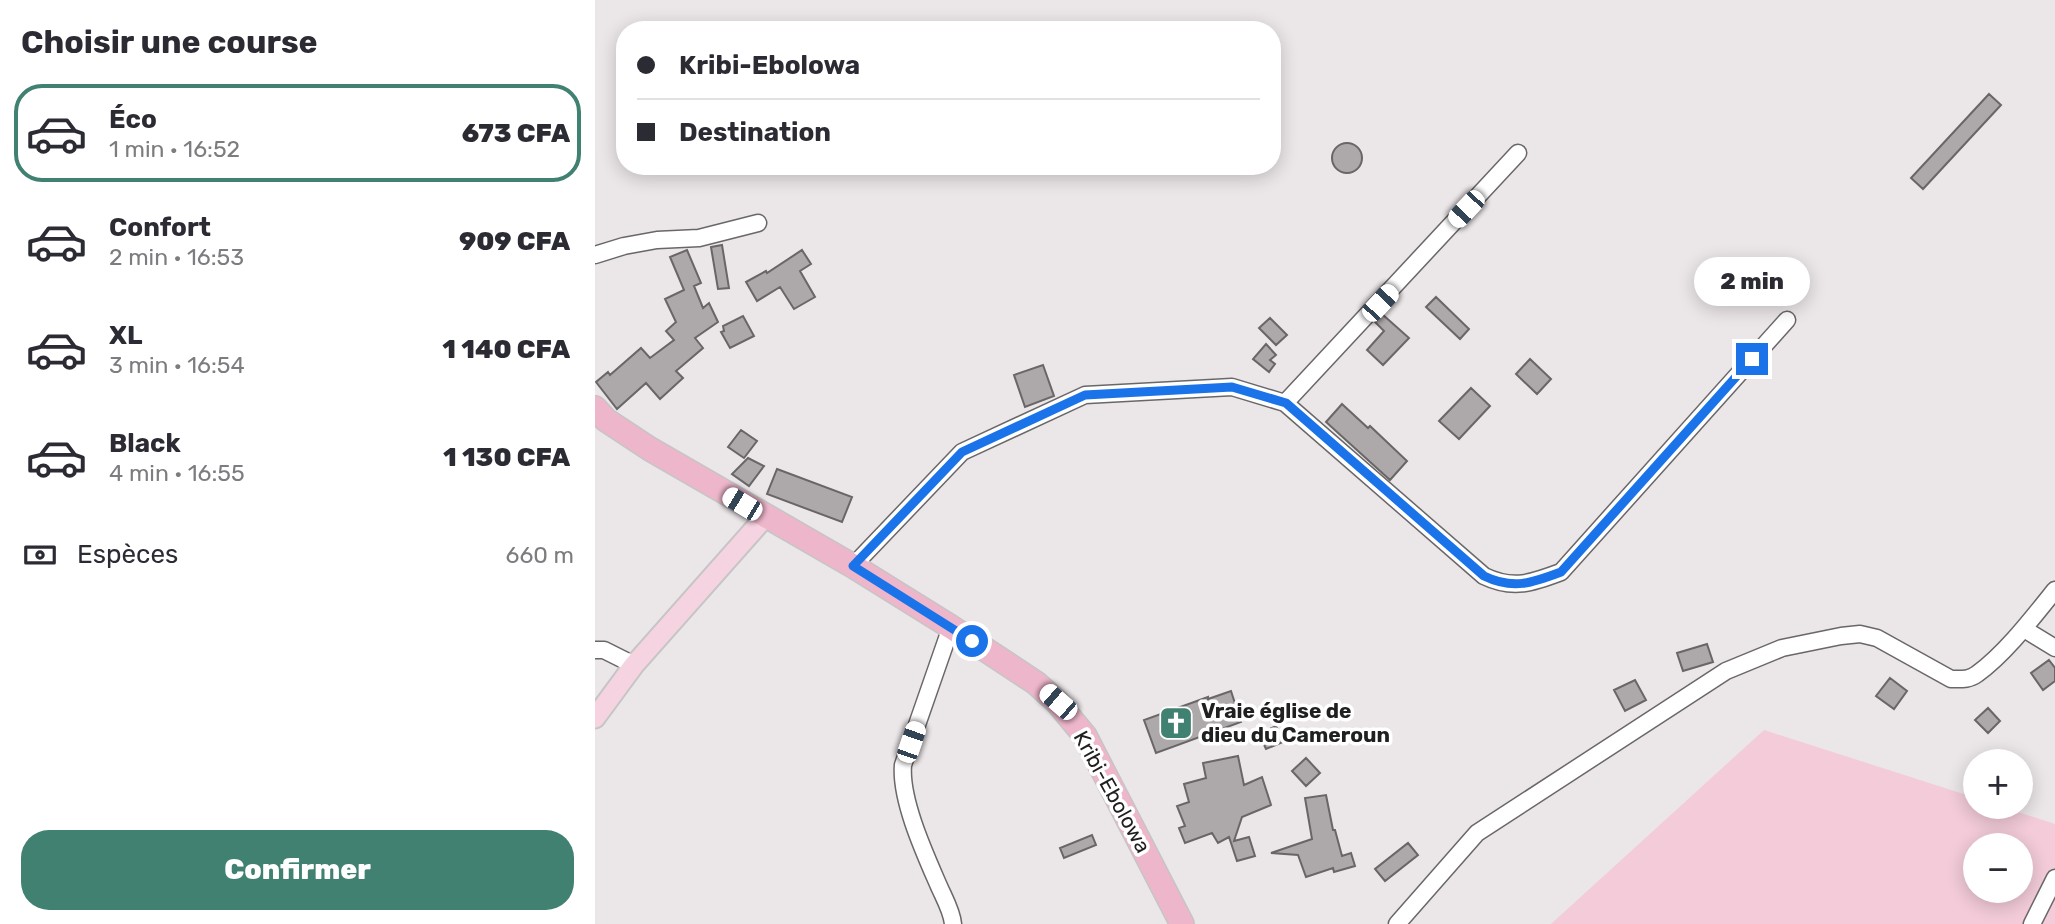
<!DOCTYPE html>
<html lang="fr">
<head>
<meta charset="utf-8">
<style>
  body { margin:0; font-family:Rubik,sans-serif; background:#f2f2f3; color:#2b2b33; height:100vh; display:flex; flex-direction:column; font-size:26px; white-space:nowrap }
  * { box-sizing:border-box; margin:0 }
  p { font-size:23px; color:#7c7c81 }
  .icon { flex:none; width:38px; height:38px; fill:none; stroke:currentColor; stroke-width:2; stroke-linecap:round; stroke-linejoin:round }
  .map { position:relative; flex:1; overflow:hidden }
  .panel { display:flex; flex-direction:column; background:#fff; width:595px }
  .panel>* { flex:none }
  .banner { position:absolute; left:21px; top:21px; width:665px; height:154px; border-radius:28px; box-shadow:0 4px 18px #0003; display:grid; align-content:center; height:154px; padding:0 21px; background:#fff }
  .tools { position:absolute; left:1368px; top:749px; display:grid; gap:14px }
  .tools a { display:grid; place-items:center; width:70px; height:70px; border-radius:50%; background:#fff; box-shadow:0 4px 18px #0003; font-size:35px }
  .end { position:absolute; width:32px; height:32px; margin:-16px; border:9px solid #1a73e8; background:#fff; box-shadow:0 0 0 4px #fff }
  .from { border-radius:50% }
  .bubble { position:absolute; height:49px; border-radius:24px; background:#fff; box-shadow:0 4px 18px #0003; font-size:23px; font-weight:800; line-height:49px; text-align:center }
  .car { position:absolute; width:21px; height:42px; margin:-21px -10px; border-radius:9px; box-shadow:0 0 5px 2px #0007; background:linear-gradient(#fff 24%,#345 0 40%,#fff 0 76%,#345 0 86%,#fff 0) }
  .banner b { display:flex; align-items:center; gap:24px; height:66px; font-size:26px }
  .banner b+b { border-top:2px solid #e1e1e2 }
  .banner i { width:18px; height:18px; background:#2b2b33 }
  ul { padding:0; list-style:none }
  li { display:flex; align-items:center; gap:21px; height:98px; margin:0 14px 10px; padding:0 7px; border:4px solid transparent; border-radius:28px }
  li div { flex:1 }
  li b { display:block; font-size:26px }
  li em { font-style:normal; font-weight:800 }
  li.current { border-color:#408171 }
  li>.icon { width:63px; height:63px; stroke-width:1.5 }
  h2 { padding:0 21px; font-size:32px; line-height:84px }
  .pay { display:flex; align-items:center; gap:18px; height:77px; padding:0 21px; font-size:26px }
  .pay p { margin-inline-start:auto }
  .action { display:flex; gap:14px; margin-top:auto; padding:14px 21px }
  .action a { flex:1; height:80px; border-radius:28px; background:#408171; color:#fff; font-size:28px; font-weight:800; line-height:80px; text-align:center }
  main { display:flex; flex:1; min-height:0 }
  .map>svg:first-child { display:block }
</style>
</head>
<body>
<main>
<section class="panel">
<h2>Choisir une course</h2>
<ul>
<li class="current"><svg class="icon" aria-label="car" viewBox="0 0 24 24"><path d="M5 17H2v-5l4-1 3-4h7l3 4 3 1v5h-3M9 17h6M6 11h13"/><circle cx="7" cy="17" r="2"/><circle cx="17" cy="17" r="2"/></svg><div><b>Éco</b><p>1 min · 16:52</p></div><em>673 CFA</em></li>
<li><svg class="icon" aria-label="car" viewBox="0 0 24 24"><path d="M5 17H2v-5l4-1 3-4h7l3 4 3 1v5h-3M9 17h6M6 11h13"/><circle cx="7" cy="17" r="2"/><circle cx="17" cy="17" r="2"/></svg><div><b>Confort</b><p>2 min · 16:53</p></div><em>909 CFA</em></li>
<li><svg class="icon" aria-label="car" viewBox="0 0 24 24"><path d="M5 17H2v-5l4-1 3-4h7l3 4 3 1v5h-3M9 17h6M6 11h13"/><circle cx="7" cy="17" r="2"/><circle cx="17" cy="17" r="2"/></svg><div><b>XL</b><p>3 min · 16:54</p></div><em>1 140 CFA</em></li>
<li><svg class="icon" aria-label="car" viewBox="0 0 24 24"><path d="M5 17H2v-5l4-1 3-4h7l3 4 3 1v5h-3M9 17h6M6 11h13"/><circle cx="7" cy="17" r="2"/><circle cx="17" cy="17" r="2"/></svg><div><b>Black</b><p>4 min · 16:55</p></div><em>1 130 CFA</em></li>
</ul>
<div class="pay"><svg class="icon" aria-label="cash" viewBox="0 0 24 24"><path d="M3 7h18v10H3z"/><circle cx="12" cy="12" r="2"/></svg>Espèces<p>660 m</p></div>
<div class="action"><a>Confirmer</a></div>
</section>
<div class="map">
<svg width="1460" height="924" viewBox="0 0 1460 924">
  <rect width="100%" height="100%" fill="#ebe6e8"/>
  <path fill="#f3cbd9" fill-rule="evenodd" d="M 1169,730 L 1381,798 L 1381,807 L 1408,807 L 1460,824 L 1460,924 L 956,924 ZM 1381,845 L 1426,845 L 1426,891 L 1381,891 Z"/>
  <path fill="#ada8aa" stroke="#696667" stroke-width="2" d="M 1394,94 L 1406,105 L 1328,189 L 1316,178 Z
    M737 158a15 15 0 1 1 30 0a15 15 0 1 1-30 0Z
    M 127,245 L 134,288 L 123,289 L 116,247 Z
    M 92,250 L 106,283 L 99,286 L 108,308 L 114,303 L 123,322 L 100,338 L 108,348 L 81,371 L 88,378 L 65,399 L 51,383 L 22,409 L 1,382 L 13,372 L 15,375 L 46,348 L 55,358 L 79,340 L 71,331 L 81,322 L 70,299 L 89,290 L 75,257 Z
    M 207,250 L 216,264 L 205,271 L 220,297 L 199,309 L 185,287 L 162,301 L 151,282 L 171,271 L 172,273 Z
    M 841,297 L 874,329 L 865,339 L 831,307 Z
    M 787,314 L 814,338 L 788,365 L 772,350 L 789,331 L 780,322 Z
    M 148,316 L 159,336 L 135,348 L 126,332 L 129,331 L 128,326 Z
    M 675,318 L 692,335 L 681,345 L 664,328 Z
    M 671,344 L 681,355 L 675,360 L 680,364 L 674,372 L 658,359 Z
    M 935,359 L 956,379 L 942,394 L 921,374 Z
    M 448,365 L 459,396 L 430,407 L 419,375 Z
    M 876,388 L 895,406 L 864,439 L 844,421 Z
    M 747,404 L 773,428 L 775,426 L 812,461 L 795,480 L 731,422 Z
    M 146,430 L 162,441 L 149,458 L 133,447 Z
    M 153,458 L 169,466 L 154,486 L 137,474 Z
    M 182,469 L 257,497 L 247,522 L 172,494 Z
    M 1112,644 L 1118,662 L 1088,671 L 1082,653 Z
    M 1454,660 L 1460,668 L 1460,681 L 1448,690 L 1436,673 Z
    M 1295,678 L 1312,691 L 1299,709 L 1281,696 Z
    M 1040,680 L 1051,700 L 1030,711 L 1019,690 Z
    M 636,691 L 646,722 L 561,753 L 549,720 L 613,697 L 613,699 Z
    M 1393,708 L 1405,721 L 1393,733 L 1380,720 Z
    M 681,726 L 688,742 L 671,749 L 664,734 Z
    M 643,756 L 649,785 L 667,777 L 676,805 L 647,817 L 639,841 L 654,837 L 660,856 L 642,861 L 634,837 L 623,843 L 617,833 L 590,843 L 584,828 L 590,826 L 582,806 L 594,802 L 589,784 L 611,778 L 608,763 Z
    M 711,758 L 725,773 L 711,786 L 697,771 Z
    M 731,795 L 738,830 L 740,830 L 747,856 L 756,853 L 760,866 L 739,872 L 738,868 L 711,877 L 703,855 L 676,853 L 717,839 L 710,798 Z
    M 497,835 L 501,845 L 469,858 L 465,848 Z
    M 813,843 L 823,855 L 790,881 L 780,869 Z"/>
  <g fill="none" stroke-linecap="round" stroke-linejoin="round">
    <g stroke="#6a6768" stroke-width="19">
      <path id="minor" d="M 0,255 L 29,246 L 62,240 L 104,238 L 163,223
        M 690,403 L 923,153
        M 258,566 L 367,452 L 490,395 L 637,387 L 690,403 L 889,576 C 918,590 937,583 966,572 L 1192,320
        M 356,627 L 308,765 C 305,799 329,852 343,884 C 348,896 357,911 358,924
        M 1429,629 L 1460,648
        M 0,650 L 9,650 L 39,665
        M 802,924 L 882,833 L 1131,671 L 1187,648 L 1246,636 L 1265,634 L 1282,638 L 1356,679 C 1366,679 1374,680 1382,674 C 1410,654 1439,616 1460,590
        M 1437,924 L 1460,878"/>
    </g>
    <g stroke="#c5c5c5" stroke-width="23">
      <path id="major" d="M 0,718 L 39,665 L 170,517"/>
    </g>
    <g stroke="#c5c5c5" stroke-width="26">
      <path id="highway" d="M 0,408 L 11,420 L 55,449 L 258,566 L 356,627 L 441,683 L 462,702 L 490,736 L 587,924"/>
    </g>
    <use href="#minor" stroke="#fff" stroke-width="16"/>
    <use href="#major" stroke="#f5d3e0" stroke-width="19"/>
    <use href="#highway" stroke="#eeb6cb" stroke-width="23"/>
  </g>
  <g fill="none" stroke-linecap="round" stroke-linejoin="round">
    <path stroke="#1a73e8" stroke-width="9" d="M 377,641 L 258,566 L 367,452 L 490,395 L 637,387 L 691,403 L 889,576 C 918,590 937,583 966,572 L 1157,359"/>
  </g>
  <defs>
    <g id="church-square" transform="scale(1.75)"><rect x="-9" y="-9" width="18" height="18" rx="4" fill="#408171" stroke="#fff"/><path d="M-1.2-6h2.4v3.5h3.3v2.4h-3.3V6h-2.4V-.1h-3.3v-2.4h3.3Z" fill="#fff"/></g>
  </defs>
  <g fill-rule="evenodd">
    <use href="#church-square" x="581" y="723"/>
  </g>
  <g text-anchor="middle" stroke-width="7" stroke-linejoin="round" paint-order="stroke">
    <g font-size="21" font-weight="bold" fill="#212020" stroke="#fff" text-anchor="start">
      <text x="606" y="718">Vraie église de<tspan x="606" dy="24">dieu du Cameroun</tspan></text>
    </g>
    <g font-size="21" fill="#212020" stroke="#fff">
      <text transform="translate(517 792) rotate(61)" y="7">Kribi-Ebolowa</text>
    </g>
  </g>
</svg>
<div class="tools">
<a>+</a>
<a>−</a>
</div>
<i class="end from" style="left:377px;top:641px"></i>
<i class="end" style="left:1157px;top:359px"></i>
<div class="bubble" style="left:1099px;top:257px;width:116px">2 min</div>
<i class="car" style="left:871px;top:209px;rotate:223deg"></i>
<i class="car" style="left:785px;top:303px;rotate:43deg"></i>
<i class="car" style="left:147px;top:504px;rotate:301deg"></i>
<i class="car" style="left:463px;top:702px;rotate:311deg"></i>
<i class="car" style="left:316px;top:742px;rotate:19deg"></i>
<div class="banner">
<b><i class="from"></i>Kribi-Ebolowa</b>
<b><i></i>Destination</b>
</div>
</div>
</main>
</body>
</html>
